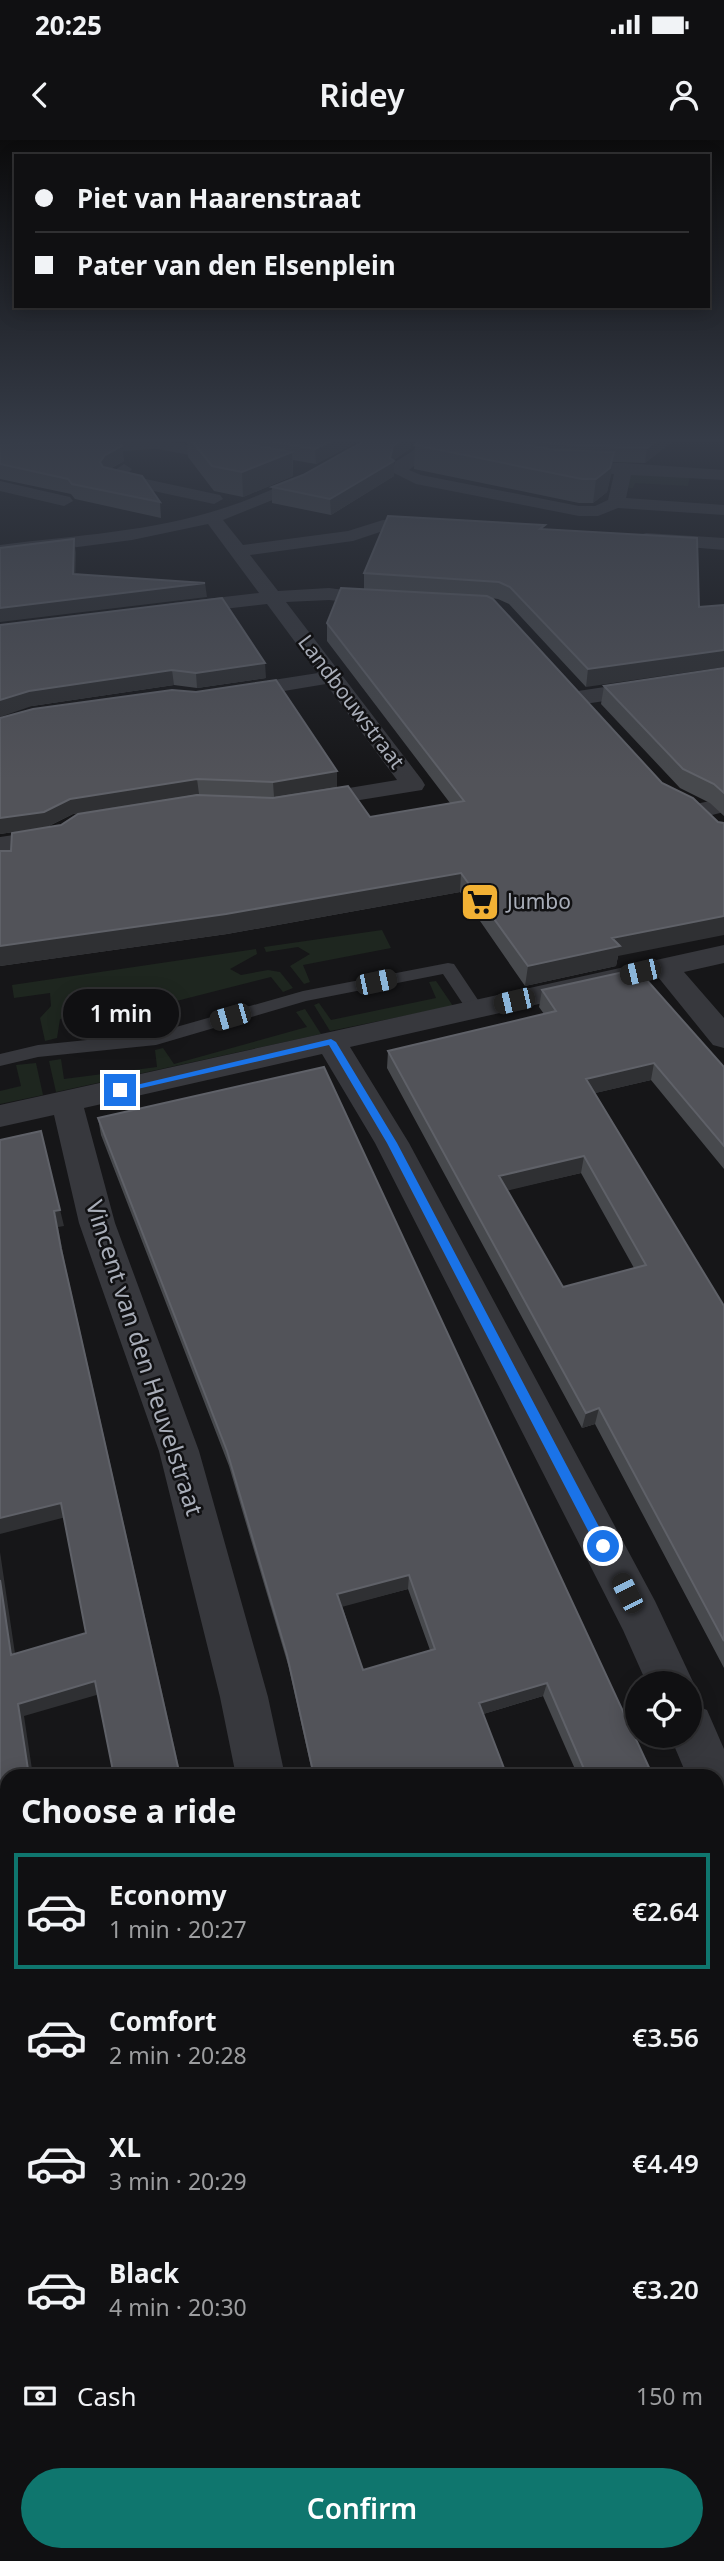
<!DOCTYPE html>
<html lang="en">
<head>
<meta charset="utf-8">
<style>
  body { margin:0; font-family:"Noto Sans",sans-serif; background:#1e1e20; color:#f1f3f6; height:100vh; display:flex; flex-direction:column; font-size:26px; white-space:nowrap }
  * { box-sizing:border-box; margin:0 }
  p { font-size:23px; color:#9c9d9f }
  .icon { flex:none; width:38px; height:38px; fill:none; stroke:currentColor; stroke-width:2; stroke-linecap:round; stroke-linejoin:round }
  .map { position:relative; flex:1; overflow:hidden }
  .details { position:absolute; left:0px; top:1629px; width:724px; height:793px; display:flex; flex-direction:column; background:#101012; border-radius:21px 21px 0 0; box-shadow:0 4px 18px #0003,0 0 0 2px #303032 }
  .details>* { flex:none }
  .top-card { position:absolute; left:14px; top:14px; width:696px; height:154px; border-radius:0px; box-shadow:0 4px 18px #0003,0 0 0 2px #303032; display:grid; align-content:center; height:154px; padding:0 21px; background:#101012 }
  .controls { position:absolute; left:625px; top:1531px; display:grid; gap:14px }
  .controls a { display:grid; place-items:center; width:77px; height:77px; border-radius:50%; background:#101012; box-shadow:0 4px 18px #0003,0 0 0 2px #303032; font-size:35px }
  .end { position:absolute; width:32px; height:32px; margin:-16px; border:9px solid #1a73e8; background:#fff; box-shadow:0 0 0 4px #fff }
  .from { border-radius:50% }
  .bubble { position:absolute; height:49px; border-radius:24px; background:#101012; box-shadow:0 4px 18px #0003,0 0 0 2px #303032; font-size:23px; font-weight:600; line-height:49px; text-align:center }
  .car { position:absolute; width:21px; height:42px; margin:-21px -10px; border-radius:9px; box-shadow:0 0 5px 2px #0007; background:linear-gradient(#222 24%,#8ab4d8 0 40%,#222 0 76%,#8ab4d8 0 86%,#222 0) }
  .top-card b { display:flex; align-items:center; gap:24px; height:66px; font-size:26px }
  .top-card b+b { border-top:2px solid #303032 }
  .top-card i { width:18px; height:18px; background:#f1f3f6 }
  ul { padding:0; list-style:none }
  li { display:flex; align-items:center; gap:21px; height:116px; margin:0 14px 10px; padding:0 7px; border:4px solid transparent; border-radius:0px }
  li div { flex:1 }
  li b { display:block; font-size:26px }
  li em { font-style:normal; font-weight:600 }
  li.selected { border-color:#0f766e }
  li>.icon { width:63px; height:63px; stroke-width:1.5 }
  h2 { padding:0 21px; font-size:32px; line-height:84px }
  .pay { display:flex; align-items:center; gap:18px; height:77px; padding:0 21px; font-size:26px }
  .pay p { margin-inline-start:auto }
  .action { display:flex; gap:14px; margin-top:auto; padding:14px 21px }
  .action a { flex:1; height:80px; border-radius:42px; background:#0f766e; color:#fff; font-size:28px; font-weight:600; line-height:80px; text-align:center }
  .status { display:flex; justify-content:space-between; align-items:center; height:49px; padding:0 35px; background:#101012; direction:ltr }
  .status svg { height:19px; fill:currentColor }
  header { display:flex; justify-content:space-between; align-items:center; height:91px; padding:0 21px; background:#101012; font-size:32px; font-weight:600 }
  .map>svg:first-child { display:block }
</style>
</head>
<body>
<div class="status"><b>20:25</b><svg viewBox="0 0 49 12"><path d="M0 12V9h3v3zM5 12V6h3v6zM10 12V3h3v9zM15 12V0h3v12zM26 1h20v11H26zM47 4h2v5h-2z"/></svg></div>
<header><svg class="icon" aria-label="back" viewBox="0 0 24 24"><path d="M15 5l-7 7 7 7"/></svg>Ridey<svg class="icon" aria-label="person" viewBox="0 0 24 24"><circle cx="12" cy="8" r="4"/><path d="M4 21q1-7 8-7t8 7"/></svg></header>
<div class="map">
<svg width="724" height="2421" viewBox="0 0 724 2421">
  <rect width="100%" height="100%" fill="#161618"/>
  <path fill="#1e261f" d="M 631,332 L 690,335 L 688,346 L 635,343 L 633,348 L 628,348 Z
    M 382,790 L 391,808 L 303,825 L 310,842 L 304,844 L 290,826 L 310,814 L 298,807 L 266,812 L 264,807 Z
    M 256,809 L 257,814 L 230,829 L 241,835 L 268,830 L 280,832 L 293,848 L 283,852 L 271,837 L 145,869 L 60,879 L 57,898 L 45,901 L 40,878 L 51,866 L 50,853 L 14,858 L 12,845 Z
    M 436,841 L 453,866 L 330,891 L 314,865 L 319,863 L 331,880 L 436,858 L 429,842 Z
    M 305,869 L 321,894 L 56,952 L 49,921 L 61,919 L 64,939 L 157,927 L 155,910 L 163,908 L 174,924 L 307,887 L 296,872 Z
    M 36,923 L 43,955 L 0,964 L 0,951 L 21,946 L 16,925 Z"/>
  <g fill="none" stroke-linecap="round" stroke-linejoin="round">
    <path fill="#37383d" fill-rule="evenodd" d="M 448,823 L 454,824 L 484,869 L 481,873 L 469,873 L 443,834 L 306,861 L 156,905 L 38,917 L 0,926 L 0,914 L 38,905 L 155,893 L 303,851 Z"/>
    <path fill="#37383d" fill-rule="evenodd" d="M 138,300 L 163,300 L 237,314 L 245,319 L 237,324 L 158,309 L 0,317 L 0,307 Z
      M 367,300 L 387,300 L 302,348 L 223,380 L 243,405 L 348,391 L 383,380 L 442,382 L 445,386 L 442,390 L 436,391 L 383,391 L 353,401 L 250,415 L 278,451 L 329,448 L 398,457 L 401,461 L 398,465 L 391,467 L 329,460 L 286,462 L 422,640 L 425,645 L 422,650 L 304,669 L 295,667 L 292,662 L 295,657 L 397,640 L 326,544 L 230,560 L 222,558 L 219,553 L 222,548 L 318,533 L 267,464 L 172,475 L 165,473 L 162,469 L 165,465 L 172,463 L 259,453 L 208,384 L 132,400 L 0,417 L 0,405 C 76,395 154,392 227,367 C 276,351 321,325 367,300 Z
      M 430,300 L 438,305 L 436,308 L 409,330 L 421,335 L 579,366 L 595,366 L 608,360 L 614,334 L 558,331 L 550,326 L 552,322 L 624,323 L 724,330 L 724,340 L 631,335 L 626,358 L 724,365 L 724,375 L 618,368 L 598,376 L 579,376 L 416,344 L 392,332 L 395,322 Z
      M 124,324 L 132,329 L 127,335 L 220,355 L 223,359 L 214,364 L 107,341 L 105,337 Z
      M 0,341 L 70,357 L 73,361 L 64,366 L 0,351 Z
      M 646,393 L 724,398 L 724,410 L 640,403 L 637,399 L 640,395 Z
      M 724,529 L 724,543 L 578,565 L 570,563 L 567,558 L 570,553 L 578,551 Z
      M 724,658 L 724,672 L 700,678 L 691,675 L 687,670 L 691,665 Z
      M 62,684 L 71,687 L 75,692 L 64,702 L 0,713 L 0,697 L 48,690 Z
      M 724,805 L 724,823 L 684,832 L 724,878 L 724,908 L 713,905 L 658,837 L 350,907 L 409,1003 L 655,1461 L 694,1544 L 690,1555 L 690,1544 L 647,1544 L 623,1490 L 375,1003 L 322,914 L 84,968 L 115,1083 L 199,1311 L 268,1557 L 285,1636 L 236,1636 L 220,1557 L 159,1311 L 79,1083 L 54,975 L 0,987 L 0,965 Z
      M 690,1563 L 707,1570 L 724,1609 L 724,1692 L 718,1689 L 718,1636 L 687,1636 L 670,1596 L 690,1596 Z
      M 390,2415 L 458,2415 L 459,2421 L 391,2421 Z"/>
  </g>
  <path fill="#47494d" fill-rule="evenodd" d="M 0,300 L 118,300 L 124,321 L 110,329 L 160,362 L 161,378 L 75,359 L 71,354 L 0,339 Z
    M 180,300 L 361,300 L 316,324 L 293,320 L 293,336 L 243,357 L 214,351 L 188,317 L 187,301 Z
    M 366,300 L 411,300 L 411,308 L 394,320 L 394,336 L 331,375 L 272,363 L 272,347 L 303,335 Z
    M 421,300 L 674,300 L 645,323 L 613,322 L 607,352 L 593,363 L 579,363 L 414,329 L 415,305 Z
    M 545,389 L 697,398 L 586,547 L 509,464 L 498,459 L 491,458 L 618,816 L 616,826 L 525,846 L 460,752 L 227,794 L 0,826 L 0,711 L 11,711 L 61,685 L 188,656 L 73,674 L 47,687 L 0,694 L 0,578 L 337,631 L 337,647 L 370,677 L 450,663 L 327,501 L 327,483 L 364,450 L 364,433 Z
    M 0,485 L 266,538 L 197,548 L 174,545 L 32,566 Z
    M 724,528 L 724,676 L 710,663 L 680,648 L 601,564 L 604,546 Z
    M 542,850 L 724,927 L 724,1029 L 651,940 L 595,953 L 724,1166 L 724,1528 L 595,1284 L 582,1288 L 387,928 L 388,911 L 544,874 L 539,867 ZM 581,1033 L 634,1128 L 563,1147 L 507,1050 Z
    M 98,978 L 653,1636 L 578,1636 L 543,1556 L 483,1574 L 507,1636 L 313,1636 L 289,1528 L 229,1326 L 101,995 ZM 408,1449 L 430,1510 L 363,1530 L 342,1466 Z
    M 718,1774 L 724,1788 L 724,1949 L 718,1932 Z
    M 724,2393 L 724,2421 L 650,2421 L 666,2415 L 718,2415 L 718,2396 Z
    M 139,2415 L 141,2415 L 141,2421 L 120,2421 Z"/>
  <path fill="#2f3033" d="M 333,300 L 361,300 L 316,324 L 315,309 Z
    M 402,300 L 411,300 L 411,308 L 392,321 L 394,321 L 394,336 L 331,375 L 330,359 L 390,318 L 393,306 Z
    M 658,300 L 674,300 L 645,323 L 647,308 Z
    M 122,306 L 124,321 L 107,330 L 102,337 L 100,322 L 105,315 Z
    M 292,312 L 293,336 L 243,357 L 242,332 Z
    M 614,312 L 611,336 L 607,352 L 593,363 L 596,339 Z
    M 74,399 L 76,413 L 75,448 L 73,434 Z
    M 205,443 L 207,457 L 0,482 L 0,468 Z
    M 724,510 L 724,527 L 586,547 L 588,529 Z
    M 265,523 L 266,538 L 197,548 L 196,533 Z
    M 172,530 L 174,545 L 32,566 L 0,577 L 0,560 L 29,551 Z
    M 337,631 L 337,647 L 274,657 L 273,642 Z
    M 197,639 L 199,654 L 73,674 L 47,687 L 0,694 L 0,678 L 70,659 Z
    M 461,733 L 460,752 L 227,794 L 0,826 L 0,806 Z
    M 724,776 L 724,795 L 618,816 L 616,826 L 525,846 L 528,826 L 612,798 Z
    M 654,923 L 651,940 L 583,956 L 586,939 Z
    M 41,991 L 64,1086 L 58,1087 L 65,1124 L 181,1636 L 180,1636 L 61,1109 Z
    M 584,1016 L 581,1033 L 497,1053 L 499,1036 Z
    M 599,1268 L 595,1284 L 582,1288 L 586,1273 Z
    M 61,1363 L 66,1377 L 0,1394 L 0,1378 Z
    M 0,1412 L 17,1527 L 11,1515 L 0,1440 Z
    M 409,1435 L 408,1449 L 338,1468 L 337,1454 Z
    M 95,1541 L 100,1554 L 24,1576 L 33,1636 L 29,1636 L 18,1564 Z
    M 547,1543 L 543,1556 L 477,1576 L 479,1563 Z
    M 7,1945 L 7,1954 L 0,1956 L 0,1947 Z
    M 6,2087 L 7,2092 L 0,2095 L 0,2089 Z
    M 141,2415 L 141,2421 L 135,2421 L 135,2420 Z"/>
  <path fill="#525359" stroke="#5f6168" stroke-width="2" fill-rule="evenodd" d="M 85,300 L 118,300 L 122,306 L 105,315 L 100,322 L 103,327 L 142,336 L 160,362 L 72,344 L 68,339 L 0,324 L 0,305 Z
    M 191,300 L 224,300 L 292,312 L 242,332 L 212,326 Z
    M 262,300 L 333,300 L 315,309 Z
    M 366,300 L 402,300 L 393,306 L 390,318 L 394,321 L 330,359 L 272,347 L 303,335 Z
    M 421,300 L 500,300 L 555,310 L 614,312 L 610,328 L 596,339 L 582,339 L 415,305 Z
    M 534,300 L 658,300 L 647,308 L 555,304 Z
    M 388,376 L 545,385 L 540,389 L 697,398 L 699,467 L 724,465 L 724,510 L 588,529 L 510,447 L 499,442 L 364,433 Z
    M 74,399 L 73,434 L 205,443 L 0,468 L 0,408 Z
    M 341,448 L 487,456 L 493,459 L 662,643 L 693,658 L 718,682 L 724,683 L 724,776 L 612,798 L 620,806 L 528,826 L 461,733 L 226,774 L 0,806 L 0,711 L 11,711 L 12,693 L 61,685 L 78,674 L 197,655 L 273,658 L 348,646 L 370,677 L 464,661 L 327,483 Z
    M 222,458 L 265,523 L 196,533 L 172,530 L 29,551 L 0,560 L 0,485 Z
    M 724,528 L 724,653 L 714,644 L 683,629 L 604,546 Z
    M 276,540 L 337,631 L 273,642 L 197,639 L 70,659 L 44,672 L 0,678 L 0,578 L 33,569 L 172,550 L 196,552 Z
    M 637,829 L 724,927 L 724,1006 L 654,923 L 586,939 L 724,1166 L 724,1501 L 599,1268 L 586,1273 L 388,911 L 556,871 L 542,850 ZM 584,1016 L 646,1125 L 563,1147 L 499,1036 Z
    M 324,927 L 653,1636 L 587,1636 L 547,1543 L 479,1563 L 507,1636 L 314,1636 L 287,1515 L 227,1311 L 98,978 ZM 409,1435 L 435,1509 L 363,1530 L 337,1454 Z
    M 41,991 L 60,1070 L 54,1071 L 61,1109 L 180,1636 L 114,1636 L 95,1541 L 18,1564 L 29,1636 L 7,1636 L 7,1945 L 0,1947 L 0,1440 L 11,1515 L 86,1493 L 61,1363 L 0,1378 L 0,1000 Z
    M 718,1774 L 724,1788 L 724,1921 L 718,1904 Z
    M 7,2025 L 7,2096 L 6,2087 L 0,2089 L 0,2046 L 1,2045 L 0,2027 Z
    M 718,2232 L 724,2251 L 724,2318 L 718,2320 Z
    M 724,2402 L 724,2421 L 673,2421 L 689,2415 L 718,2415 L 718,2404 Z
    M 262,2415 L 355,2415 L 357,2421 L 263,2421 Z
    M 487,2415 L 570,2415 L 572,2421 L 488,2421 Z"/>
  <linearGradient id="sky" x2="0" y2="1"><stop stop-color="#0c0c0d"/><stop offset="0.47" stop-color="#363c48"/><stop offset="1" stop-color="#363c48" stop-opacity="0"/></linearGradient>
  <rect width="724" height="639" fill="url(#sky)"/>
  <path fill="#1a73e8" d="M 331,899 L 336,902 L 397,1003 L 607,1402 L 607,1410 L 598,1410 L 387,1003 L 329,905 L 120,953 L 115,950 Z"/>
  <defs>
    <g id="supermarket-square" transform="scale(2.0125)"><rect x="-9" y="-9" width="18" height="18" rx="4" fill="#f2b134" stroke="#111113"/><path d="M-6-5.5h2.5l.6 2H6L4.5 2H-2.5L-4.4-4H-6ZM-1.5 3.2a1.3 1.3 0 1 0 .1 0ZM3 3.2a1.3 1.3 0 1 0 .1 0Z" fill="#111"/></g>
  </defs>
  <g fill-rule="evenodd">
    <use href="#supermarket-square" x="480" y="762"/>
  </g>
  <g text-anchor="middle" stroke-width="5" stroke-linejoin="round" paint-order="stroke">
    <g font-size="21" fill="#a8adb8" stroke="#111113">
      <text transform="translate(351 562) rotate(53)" y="7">Landbouwstraat</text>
    </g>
    <g font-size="21" fill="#a8adb8" stroke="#111113" text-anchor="start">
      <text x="507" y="769">Jumbo</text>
    </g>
    <g font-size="24" fill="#a8adb8" stroke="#111113">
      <text transform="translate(144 1218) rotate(72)" y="8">Vincent van den Heuvelstraat</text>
    </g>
  </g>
</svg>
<div class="controls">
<a><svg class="icon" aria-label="locate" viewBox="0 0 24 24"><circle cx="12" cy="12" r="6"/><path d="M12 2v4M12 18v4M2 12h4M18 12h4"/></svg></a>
</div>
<i class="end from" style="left:603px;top:1406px"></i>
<i class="end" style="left:120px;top:950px"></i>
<div class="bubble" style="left:63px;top:849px;width:116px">1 min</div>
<i class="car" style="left:640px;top:832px;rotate:257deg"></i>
<i class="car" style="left:376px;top:842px;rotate:78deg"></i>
<i class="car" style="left:514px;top:861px;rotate:257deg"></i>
<i class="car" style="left:230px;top:877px;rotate:254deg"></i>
<i class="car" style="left:627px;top:1453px;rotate:333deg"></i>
<div class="top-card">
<b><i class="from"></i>Piet van Haarenstraat</b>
<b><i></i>Pater van den Elsenplein</b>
</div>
<section class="details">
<h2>Choose a ride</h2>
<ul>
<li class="selected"><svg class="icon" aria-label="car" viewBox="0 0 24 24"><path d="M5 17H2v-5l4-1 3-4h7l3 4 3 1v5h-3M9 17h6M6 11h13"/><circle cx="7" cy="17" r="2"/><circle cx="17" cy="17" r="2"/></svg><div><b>Economy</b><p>1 min · 20:27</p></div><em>€2.64</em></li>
<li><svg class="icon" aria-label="car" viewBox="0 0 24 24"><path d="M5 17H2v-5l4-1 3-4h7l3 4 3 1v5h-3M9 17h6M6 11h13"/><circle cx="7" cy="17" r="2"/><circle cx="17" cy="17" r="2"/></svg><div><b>Comfort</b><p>2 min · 20:28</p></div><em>€3.56</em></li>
<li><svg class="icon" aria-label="car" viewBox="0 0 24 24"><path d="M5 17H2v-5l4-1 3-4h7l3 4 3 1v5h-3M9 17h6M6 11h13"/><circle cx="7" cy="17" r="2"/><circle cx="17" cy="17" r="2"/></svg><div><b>XL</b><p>3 min · 20:29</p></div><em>€4.49</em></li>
<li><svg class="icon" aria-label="car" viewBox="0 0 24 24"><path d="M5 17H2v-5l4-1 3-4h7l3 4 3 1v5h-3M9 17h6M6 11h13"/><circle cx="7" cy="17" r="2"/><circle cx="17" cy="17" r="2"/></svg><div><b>Black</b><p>4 min · 20:30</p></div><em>€3.20</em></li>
</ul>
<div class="pay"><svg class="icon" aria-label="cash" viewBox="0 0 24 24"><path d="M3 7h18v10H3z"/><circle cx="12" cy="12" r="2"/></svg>Cash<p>150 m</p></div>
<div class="action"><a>Confirm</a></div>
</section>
</div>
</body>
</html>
